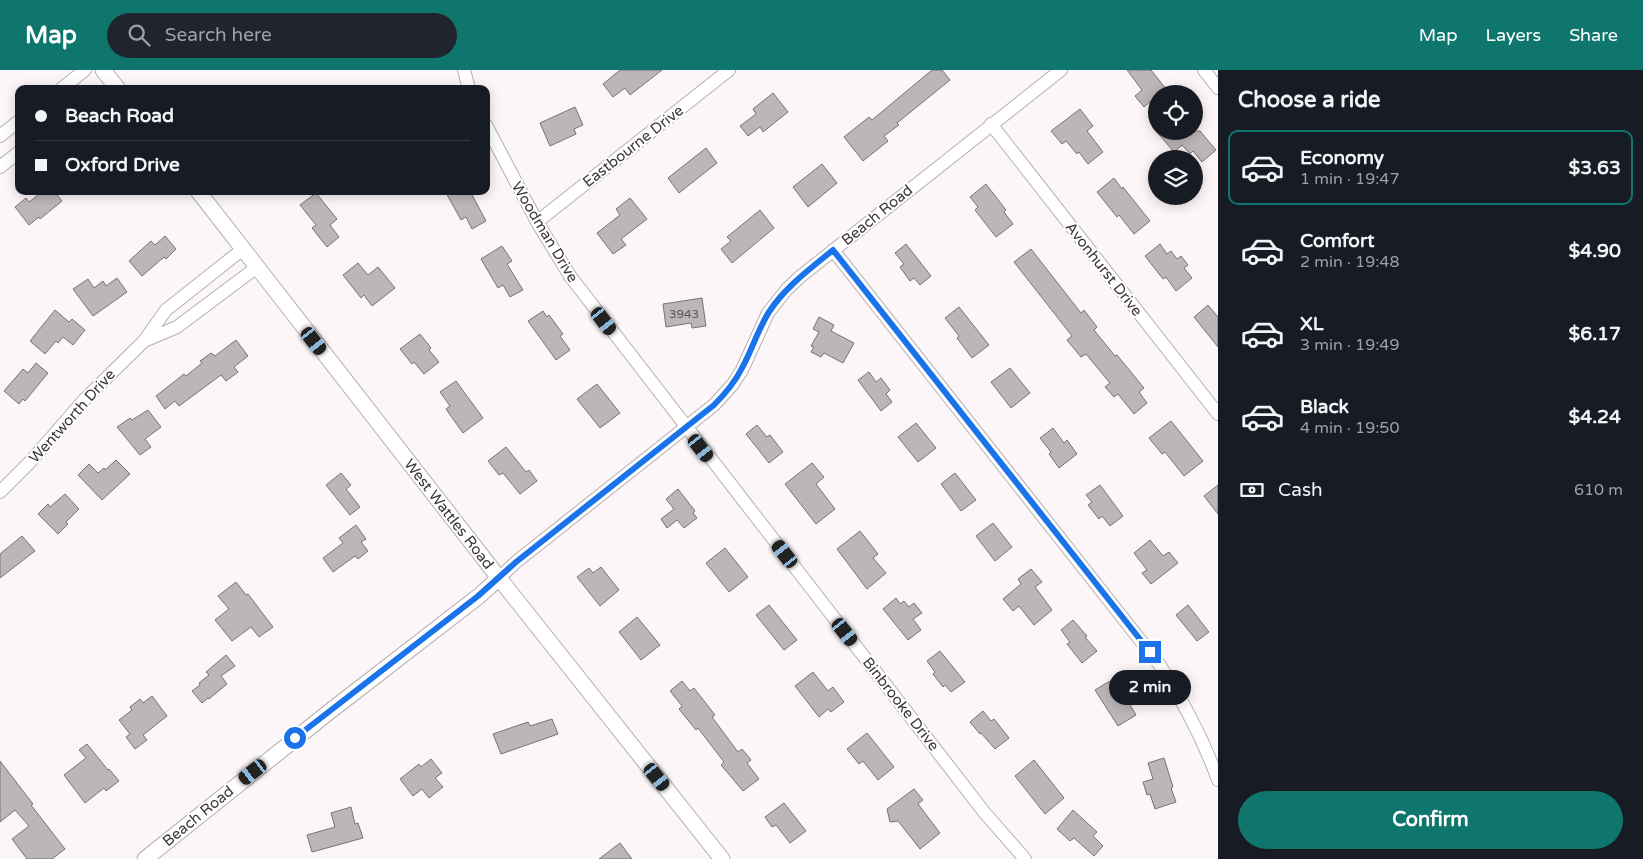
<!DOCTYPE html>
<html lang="en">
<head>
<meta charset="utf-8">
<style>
  body { margin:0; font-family:"Varela Round",sans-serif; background:#20242c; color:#f1f3f6; height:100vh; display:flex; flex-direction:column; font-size:19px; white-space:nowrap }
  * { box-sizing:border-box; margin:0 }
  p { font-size:16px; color:#9ea1a6 }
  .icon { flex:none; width:28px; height:28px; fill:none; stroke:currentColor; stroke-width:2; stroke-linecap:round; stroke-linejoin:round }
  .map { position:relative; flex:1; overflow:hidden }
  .panel { display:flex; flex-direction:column; background:#171b24; width:425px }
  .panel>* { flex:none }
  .guide { position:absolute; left:15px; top:15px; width:475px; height:110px; border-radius:10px; box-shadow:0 2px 12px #0003; display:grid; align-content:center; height:110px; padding:0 20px; background:#171b24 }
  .fabs { position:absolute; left:1148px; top:15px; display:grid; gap:10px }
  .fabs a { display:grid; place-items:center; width:55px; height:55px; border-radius:50%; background:#171b24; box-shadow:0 2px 12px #0003; font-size:25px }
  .end { position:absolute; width:22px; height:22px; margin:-11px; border:6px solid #1a73e8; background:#fff; box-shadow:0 0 0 2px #fff }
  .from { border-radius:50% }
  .bubble { position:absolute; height:35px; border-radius:18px; background:#171b24; box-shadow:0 2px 12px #0003; font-size:16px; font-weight:700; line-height:35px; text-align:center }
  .car { position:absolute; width:15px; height:30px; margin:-15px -8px; border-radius:6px; box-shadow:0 0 4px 1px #0007; background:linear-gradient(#222 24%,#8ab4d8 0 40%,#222 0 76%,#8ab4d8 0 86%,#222 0) }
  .guide b { display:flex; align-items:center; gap:18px; height:48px; font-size:19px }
  .guide b+b { border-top:1px solid #363941 }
  .guide i { width:12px; height:12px; background:#f1f3f6 }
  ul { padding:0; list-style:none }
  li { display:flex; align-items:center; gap:15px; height:75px; margin:0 10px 8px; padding:0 10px; border:2px solid transparent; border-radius:10px }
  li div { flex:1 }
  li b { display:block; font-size:19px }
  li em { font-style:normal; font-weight:700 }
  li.on { border-color:#0f766e }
  li>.icon { width:45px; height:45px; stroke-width:1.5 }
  h2 { padding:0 20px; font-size:22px; line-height:60px }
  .pay { display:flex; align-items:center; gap:12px; height:55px; padding:0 20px; font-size:19px }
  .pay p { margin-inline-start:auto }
  .primary-button { display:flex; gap:10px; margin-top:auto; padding:10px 20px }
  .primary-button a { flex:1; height:58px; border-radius:30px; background:#0f766e; color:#fff; font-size:20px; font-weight:700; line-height:58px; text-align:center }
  header { display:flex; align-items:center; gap:30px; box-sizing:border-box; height:70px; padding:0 25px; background:#0f766e; color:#fff }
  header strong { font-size:24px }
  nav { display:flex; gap:28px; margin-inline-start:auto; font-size:18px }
  .search { width:350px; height:45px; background:#20242c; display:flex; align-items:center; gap:12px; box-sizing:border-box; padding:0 18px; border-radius:28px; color:#9ea1a6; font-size:19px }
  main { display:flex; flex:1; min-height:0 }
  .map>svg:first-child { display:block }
</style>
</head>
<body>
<header>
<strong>Map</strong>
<div class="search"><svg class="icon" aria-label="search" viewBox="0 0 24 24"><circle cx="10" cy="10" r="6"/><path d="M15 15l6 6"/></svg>Search here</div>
<nav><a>Map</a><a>Layers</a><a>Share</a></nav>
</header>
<main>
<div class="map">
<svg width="1218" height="789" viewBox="0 0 1218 789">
  <rect width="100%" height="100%" fill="#fcf6f9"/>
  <path fill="#bcb6b9" stroke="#797376" d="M 620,0 L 662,0 L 630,25 L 625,18 L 613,27 L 603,14 Z
    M 932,0 L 942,0 L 950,10 L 897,53 L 899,55 L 884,66 L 888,71 L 863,91 L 844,67 L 869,47 L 872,50 Z
    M 1127,0 L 1151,0 L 1170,24 L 1156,24 L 1156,27 L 1144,37 L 1135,26 L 1142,20 Z
    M 773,23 L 788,42 L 763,62 L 760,57 L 748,66 L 740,56 L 756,44 L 753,39 Z
    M 575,37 L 583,55 L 574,59 L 576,64 L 550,76 L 540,53 Z
    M 1080,39 L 1093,56 L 1087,61 L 1103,82 L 1088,94 L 1079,82 L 1077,84 L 1066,71 L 1062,74 L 1051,61 Z
    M 1156,61 L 1200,61 L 1216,80 L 1202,92 L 1193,81 L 1190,84 L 1182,75 L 1174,82 Z
    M 706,78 L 717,93 L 679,123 L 668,108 Z
    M 822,94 L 837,113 L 808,137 L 793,117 Z
    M 1114,108 L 1122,119 L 1123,117 L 1150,151 L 1134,164 L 1119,145 L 1117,147 L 1097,122 Z
    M 986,114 L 1006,140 L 1004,142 L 1013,154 L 996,167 L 975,140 L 978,137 L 970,127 Z
    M 43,121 L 54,121 L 62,131 L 40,149 L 39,147 L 29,155 L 15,137 L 26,128 L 29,132 Z
    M 445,121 L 470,121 L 486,151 L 472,159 L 466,147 L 461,150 Z
    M 316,123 L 337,149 L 330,155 L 339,167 L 327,177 L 312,158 L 316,155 L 300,135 Z
    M 630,128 L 647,149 L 621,169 L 626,175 L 613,184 L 597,163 L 620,145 L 616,139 Z
    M 760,140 L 774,158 L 732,193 L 721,179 L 731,171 L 727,167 Z
    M 165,166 L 176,179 L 166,189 L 164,187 L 142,206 L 129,191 L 151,171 L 155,175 Z
    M 906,174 L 931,206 L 920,215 L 914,208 L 910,211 L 900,197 L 904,194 L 895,183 Z
    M 1160,174 L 1167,184 L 1171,181 L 1177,189 L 1181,186 L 1188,195 L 1184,198 L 1192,208 L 1176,221 L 1166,207 L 1163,209 L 1145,186 Z
    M 502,176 L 512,191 L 507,194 L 523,220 L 510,227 L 503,215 L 498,218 L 481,189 Z
    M 1031,179 L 1081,243 L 1084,240 L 1097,257 L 1094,260 L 1115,286 L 1117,285 L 1144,318 L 1139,322 L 1147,333 L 1134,344 L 1118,324 L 1114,327 L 1105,317 L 1110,313 L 1086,284 L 1081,287 L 1067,270 L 1072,266 L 1014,192 Z
    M 358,193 L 368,205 L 378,197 L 395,218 L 372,236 L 364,225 L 361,228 L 343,205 Z
    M 117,208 L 127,222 L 93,246 L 73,219 L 88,209 L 94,218 L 103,211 L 106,216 Z
    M 702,228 L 706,256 L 692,258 L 691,253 L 666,257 L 663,234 Z
    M 1208,235 L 1218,247 L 1218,277 L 1194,247 Z
    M 959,237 L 989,275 L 972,288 L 957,268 L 959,266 L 945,248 Z
    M 55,240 L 69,252 L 72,249 L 85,260 L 73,275 L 63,267 L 58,273 L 56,271 L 45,284 L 30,271 Z
    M 543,241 L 547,247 L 549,245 L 563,264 L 560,266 L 570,280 L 556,290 L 528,251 Z
    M 819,247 L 834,255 L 831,261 L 854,273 L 843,293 L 824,283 L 821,287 L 811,282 L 814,277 L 811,276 L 819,262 L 813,259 Z
    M 420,264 L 431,278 L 429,280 L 439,292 L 424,304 L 414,292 L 412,294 L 400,279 Z
    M 236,270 L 248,286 L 234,297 L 238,302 L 226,311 L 221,305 L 179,336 L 175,331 L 165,339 L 156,326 L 184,304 L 186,306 L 202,293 L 200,291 L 211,283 L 215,286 Z
    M 36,293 L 48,303 L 25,331 L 23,329 L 19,334 L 4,321 L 23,299 L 28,303 Z
    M 1010,298 L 1030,323 L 1011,338 L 991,312 Z
    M 869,302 L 876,312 L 881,308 L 890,320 L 886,324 L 892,332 L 881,341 L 858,310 Z
    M 456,311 L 483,348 L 463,363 L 446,339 L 450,336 L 440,322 Z
    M 597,314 L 620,343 L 600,358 L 577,329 Z
    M 148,340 L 161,357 L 145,369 L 151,377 L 140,385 L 117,357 L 130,348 L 132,350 Z
    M 1171,351 L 1203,391 L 1184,406 L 1165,382 L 1162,384 L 1149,368 Z
    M 916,353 L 936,378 L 918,392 L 898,367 Z
    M 757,355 L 767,367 L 770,365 L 783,382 L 769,393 L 746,364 Z
    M 1053,358 L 1064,373 L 1067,370 L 1077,384 L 1059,398 L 1049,384 L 1051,382 L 1040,368 Z
    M 506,377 L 526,402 L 529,400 L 537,411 L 520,424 L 503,403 L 499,405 L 488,391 Z
    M 116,390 L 130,404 L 102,430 L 78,405 L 89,394 L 98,403 L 104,398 L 105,400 Z
    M 812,393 L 824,407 L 816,414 L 835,439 L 816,454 L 785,414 Z
    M 341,403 L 351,415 L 346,419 L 360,437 L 350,445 L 326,415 Z
    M 955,403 L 976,430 L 961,441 L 941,414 Z
    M 1100,415 L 1123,446 L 1110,456 L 1102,446 L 1099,449 L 1088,435 L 1092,432 L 1086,425 Z
    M 1218,415 L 1218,444 L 1204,426 Z
    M 678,419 L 695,441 L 693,443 L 697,448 L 684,458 L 677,450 L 667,458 L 661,449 L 674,439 L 666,429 Z
    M 65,424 L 79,439 L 66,452 L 68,454 L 58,464 L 38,444 L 48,434 L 50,437 Z
    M 993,453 L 1012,477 L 995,491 L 976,466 Z
    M 356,455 L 366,469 L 361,472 L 368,481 L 358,489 L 355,486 L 333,502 L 323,488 L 343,473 L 339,468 Z
    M 860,461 L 878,484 L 873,488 L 886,503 L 867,519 L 837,479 Z
    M 22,466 L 35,481 L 0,508 L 0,484 Z
    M 1150,470 L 1163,486 L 1169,482 L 1178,493 L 1151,514 L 1142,503 L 1147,500 L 1134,483 Z
    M 725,478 L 748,507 L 729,522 L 706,493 Z
    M 601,497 L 619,520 L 600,536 L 577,507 L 589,498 L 593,503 Z
    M 1031,499 L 1042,512 L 1035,517 L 1052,540 L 1034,555 L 1019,536 L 1013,541 L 1003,529 L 1021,514 L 1018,509 Z
    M 236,512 L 246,525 L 248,524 L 273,557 L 259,567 L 251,557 L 232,571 L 215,550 L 229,539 L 218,526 Z
    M 896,528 L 900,534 L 904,531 L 909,537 L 914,533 L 922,543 L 913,549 L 921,560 L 908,570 L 883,539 Z
    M 769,535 L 797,570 L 784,580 L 756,545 Z
    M 1188,535 L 1209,562 L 1197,571 L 1176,545 Z
    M 637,547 L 660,575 L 641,590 L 619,562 Z
    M 1073,550 L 1087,566 L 1085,567 L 1097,581 L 1082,593 L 1067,574 L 1070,572 L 1061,560 Z
    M 940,581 L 965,612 L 951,622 L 945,615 L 943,617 L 933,604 L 935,602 L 927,591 Z
    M 226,585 L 235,596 L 221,606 L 227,614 L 209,629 L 208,628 L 202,633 L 192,621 L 200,615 L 199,613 L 209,605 L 206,602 Z
    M 813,602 L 828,621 L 833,617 L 844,632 L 831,642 L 828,639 L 819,647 L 795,616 Z
    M 682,611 L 690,621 L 694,618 L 715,645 L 712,647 L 738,682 L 742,679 L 751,690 L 747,693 L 759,709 L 743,721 L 721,695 L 724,692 L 698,658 L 696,660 L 679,639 L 682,636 L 670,621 Z
    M 1110,611 L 1113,616 L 1115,615 L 1124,630 L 1126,628 L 1136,645 L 1118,656 L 1095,620 Z
    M 152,626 L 167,646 L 143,665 L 147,670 L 135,679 L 126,667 L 130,664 L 119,650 L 132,640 L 130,637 L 140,629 L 143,633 Z
    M 983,641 L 991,651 L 994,649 L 1009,668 L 995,679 L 981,663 L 980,664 L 970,652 Z
    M 552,649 L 558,664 L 501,684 L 493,664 L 528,652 L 530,656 Z
    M 867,663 L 894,697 L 878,710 L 863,691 L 859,694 L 847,679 Z
    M 87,674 L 108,700 L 109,699 L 119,711 L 106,721 L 104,718 L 85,733 L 64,705 L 86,688 L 79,680 Z
    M 1164,688 L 1173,717 L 1171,718 L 1176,732 L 1155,739 L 1150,724 L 1147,725 L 1143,712 L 1153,709 L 1148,693 Z
    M 431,689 L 442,703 L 435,708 L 443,717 L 429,728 L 422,719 L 413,726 L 400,709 L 419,694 L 421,697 Z
    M 1034,690 L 1064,728 L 1045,744 L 1015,706 Z
    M 0,691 L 33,734 L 31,735 L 65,779 L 52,789 L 27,789 L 12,769 L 29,756 L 15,740 L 0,752 Z
    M 914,719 L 923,730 L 918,734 L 940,763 L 920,779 L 898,751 L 890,752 L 887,739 Z
    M 784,733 L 806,761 L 790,773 L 776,755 L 772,757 L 765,747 Z
    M 351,737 L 355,754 L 358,753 L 363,768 L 312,782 L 307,765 L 335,757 L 331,743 Z
    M 1073,740 L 1097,762 L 1093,766 L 1103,776 L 1094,786 L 1074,768 L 1070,771 L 1057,759 Z
    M 620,773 L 632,789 L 599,789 Z"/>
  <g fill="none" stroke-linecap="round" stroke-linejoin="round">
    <g stroke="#b4afb2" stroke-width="14">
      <path id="minor" d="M 464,0 L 469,19
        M 1204,0 L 1218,18
        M 61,19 L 85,0
        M 991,54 L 1218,344
        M 486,55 L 537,152 L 570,206 L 984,742 L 1025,789
        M 0,66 L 19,51
        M 0,97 L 19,82
        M 537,152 L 729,0
        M 243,179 L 166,240 L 144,271 L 177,257 L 257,197
        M 833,180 L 1159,594 C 1183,631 1203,668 1218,710
        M 0,422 L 31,391 L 84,330 L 144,271
        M 499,508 L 516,492 L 714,335 L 733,314 L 742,300 L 768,243 L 787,219 L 801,206 L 1061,0"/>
    </g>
    <g stroke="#b4afb2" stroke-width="17">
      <path id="tertiary" d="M 103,0 L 118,19
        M 198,121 L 499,508 L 722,789
        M 145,789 L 329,642 L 479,526 L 499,508"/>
    </g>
    <use href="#minor" stroke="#fff" stroke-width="12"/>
    <use href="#tertiary" stroke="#fff" stroke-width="15"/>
  </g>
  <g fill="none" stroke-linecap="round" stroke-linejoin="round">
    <path stroke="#1a73e8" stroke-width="6" d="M 295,668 L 478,526 L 516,492 L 714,335 C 725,324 735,312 742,298 C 752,280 758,259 769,242 C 785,217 810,199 833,180 L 1150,582"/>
  </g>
  <g text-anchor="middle" stroke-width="4" stroke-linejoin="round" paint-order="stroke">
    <g font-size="12" fill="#5a5859">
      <text x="684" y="248">3943</text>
    </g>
    <g font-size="15" fill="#3a3839" stroke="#fff">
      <text transform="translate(633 76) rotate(-38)" y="5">Eastbourne Drive</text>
      <text transform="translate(877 145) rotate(-39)" y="5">Beach Road</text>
      <text transform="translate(545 162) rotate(59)" y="5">Woodman Drive</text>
      <text transform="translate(1104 199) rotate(52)" y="5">Avonhurst Drive</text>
      <text transform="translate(72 346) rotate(-48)" y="5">Wentworth Drive</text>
      <text transform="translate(449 444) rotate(52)" y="5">West Wattles Road</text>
      <text transform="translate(901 634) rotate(52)" y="5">Binbrooke Drive</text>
      <text transform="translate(198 746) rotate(-39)" y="5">Beach Road</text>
    </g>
  </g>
</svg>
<div class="fabs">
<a><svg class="icon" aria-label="locate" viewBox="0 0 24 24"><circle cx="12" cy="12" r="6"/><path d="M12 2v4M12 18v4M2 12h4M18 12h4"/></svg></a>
<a><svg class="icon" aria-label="layers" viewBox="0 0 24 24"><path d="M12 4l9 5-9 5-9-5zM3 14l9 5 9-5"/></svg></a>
</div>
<i class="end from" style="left:295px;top:668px"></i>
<i class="end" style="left:1150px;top:582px"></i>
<div class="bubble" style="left:1109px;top:600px;width:82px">2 min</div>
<i class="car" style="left:604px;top:251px;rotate:143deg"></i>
<i class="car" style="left:314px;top:271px;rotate:142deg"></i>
<i class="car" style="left:701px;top:378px;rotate:142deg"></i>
<i class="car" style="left:785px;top:484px;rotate:322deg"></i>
<i class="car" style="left:845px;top:562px;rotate:142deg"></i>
<i class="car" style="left:253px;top:702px;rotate:232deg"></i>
<i class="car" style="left:657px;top:707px;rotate:141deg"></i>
<div class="guide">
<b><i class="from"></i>Beach Road</b>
<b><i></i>Oxford Drive</b>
</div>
</div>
<section class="panel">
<h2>Choose a ride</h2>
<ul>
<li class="on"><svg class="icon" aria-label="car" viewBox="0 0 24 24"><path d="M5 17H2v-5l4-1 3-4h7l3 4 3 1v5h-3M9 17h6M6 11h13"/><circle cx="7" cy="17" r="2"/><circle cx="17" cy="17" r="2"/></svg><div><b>Economy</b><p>1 min · 19:47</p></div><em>$3.63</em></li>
<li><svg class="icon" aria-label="car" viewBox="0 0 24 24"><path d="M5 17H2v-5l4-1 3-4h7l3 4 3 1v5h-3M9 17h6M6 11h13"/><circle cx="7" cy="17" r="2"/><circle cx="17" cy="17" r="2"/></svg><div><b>Comfort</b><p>2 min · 19:48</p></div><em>$4.90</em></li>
<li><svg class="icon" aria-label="car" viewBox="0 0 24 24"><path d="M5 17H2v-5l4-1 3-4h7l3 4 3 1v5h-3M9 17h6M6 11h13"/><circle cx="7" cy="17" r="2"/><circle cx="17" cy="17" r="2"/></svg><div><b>XL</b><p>3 min · 19:49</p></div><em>$6.17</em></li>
<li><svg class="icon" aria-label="car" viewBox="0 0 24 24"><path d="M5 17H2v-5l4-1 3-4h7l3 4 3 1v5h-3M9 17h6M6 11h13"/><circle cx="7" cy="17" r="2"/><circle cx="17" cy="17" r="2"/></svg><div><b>Black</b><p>4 min · 19:50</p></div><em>$4.24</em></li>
</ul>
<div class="pay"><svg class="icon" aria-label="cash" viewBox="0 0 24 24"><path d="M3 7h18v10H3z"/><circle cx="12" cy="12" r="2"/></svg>Cash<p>610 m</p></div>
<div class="primary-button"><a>Confirm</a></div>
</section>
</main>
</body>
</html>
